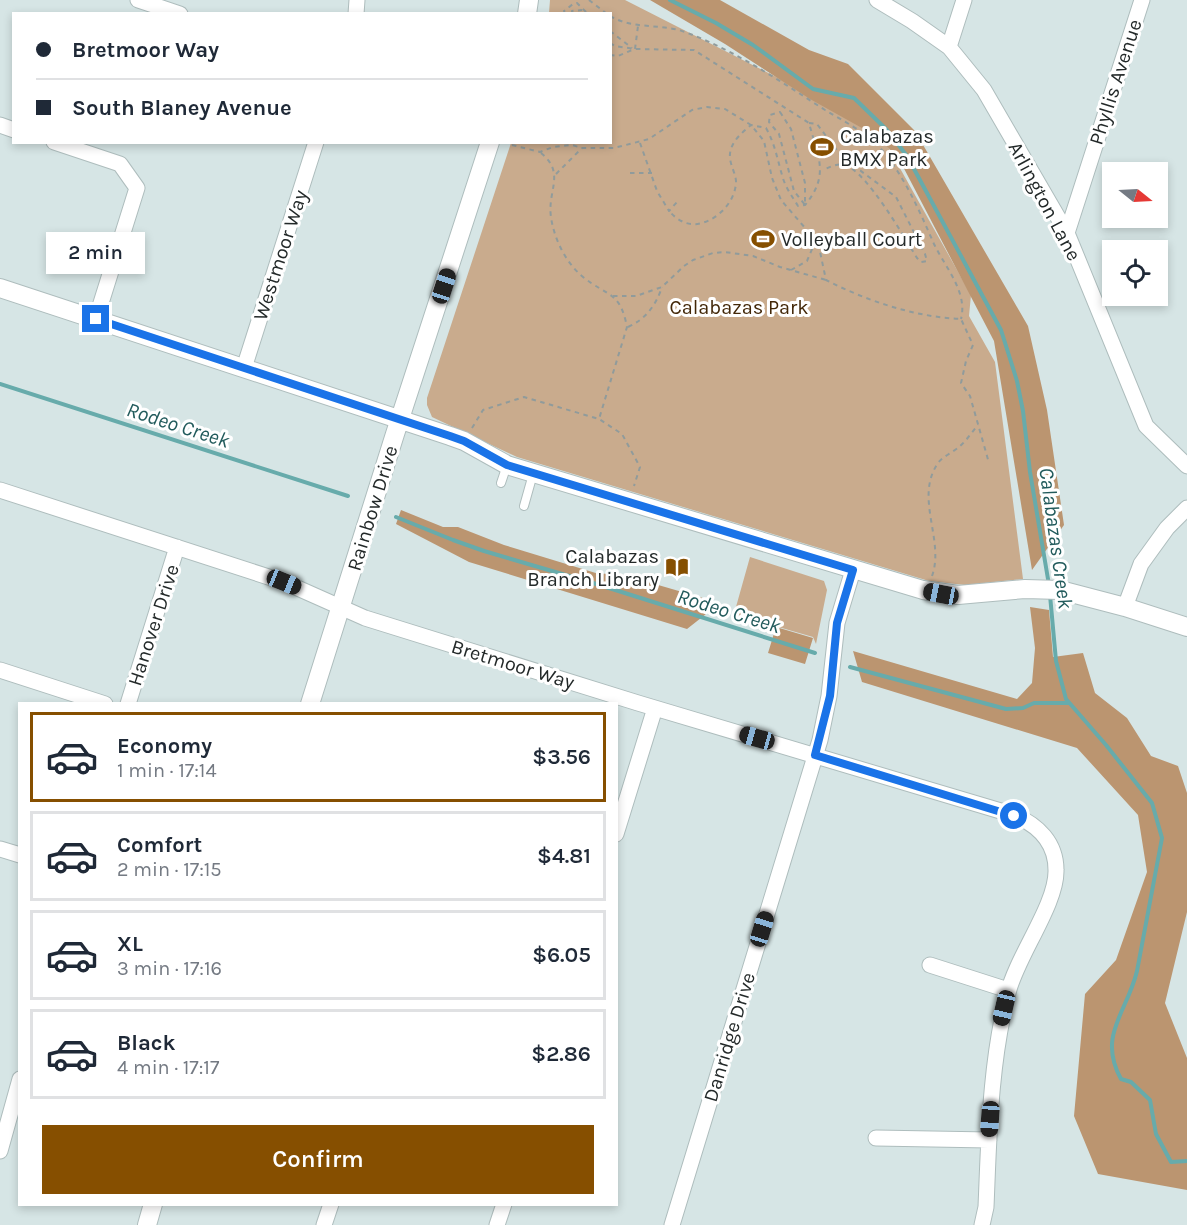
<!DOCTYPE html>
<html lang="en">
<head>
<meta charset="utf-8">
<style>
  body { margin:0; font-family:Karla,sans-serif; background:#f6f6f7; color:#1f2937; height:100vh; display:flex; flex-direction:column; font-size:22px; white-space:nowrap }
  * { box-sizing:border-box; margin:0 }
  p { font-size:20px; color:#747a83 }
  .icon { flex:none; width:33px; height:33px; fill:none; stroke:currentColor; stroke-width:2; stroke-linecap:round; stroke-linejoin:round }
  .map { position:relative; flex:1; overflow:hidden }
  .side { position:absolute; left:18px; top:702px; width:600px; height:504px; display:flex; flex-direction:column; background:#fff; border-radius:0px; box-shadow:0 3px 9px #0003 }
  .side>* { flex:none }
  .guide { position:absolute; left:12px; top:12px; width:600px; height:132px; border-radius:0px; box-shadow:0 3px 9px #0003; display:grid; align-content:center; height:132px; padding:0 24px; background:#fff }
  .needle { width:39px; rotate:108deg }
  .tools { position:absolute; left:1102px; top:162px; display:grid; gap:12px }
  .tools a { display:grid; place-items:center; width:66px; height:66px; border-radius:0px; background:#fff; box-shadow:0 3px 9px #0003; font-size:30px }
  .end { position:absolute; width:27px; height:27px; margin:-14px; border:8px solid #1a73e8; background:#fff; box-shadow:0 0 0 3px #fff }
  .from { border-radius:50% }
  .bubble { position:absolute; height:42px; border-radius:0px; background:#fff; box-shadow:0 3px 9px #0003; font-size:20px; font-weight:600; line-height:42px; text-align:center }
  .car { position:absolute; width:18px; height:36px; margin:-18px -9px; border-radius:8px; box-shadow:0 0 4px 2px #0007; background:linear-gradient(#222 24%,#8ab4d8 0 40%,#222 0 76%,#8ab4d8 0 86%,#222 0) }
  .guide b { display:flex; align-items:center; gap:21px; height:57px; font-size:22px }
  .guide b+b { border-top:2px solid #e0e1e3 }
  .guide i { width:15px; height:15px; background:#1f2937 }
  ul { padding:10px 0 0; list-style:none }
  li { display:flex; align-items:center; gap:18px; height:90px; margin:0 12px 9px; padding:0 12px; border:3px solid #e0e1e3; border-radius:0px }
  li div { flex:1 }
  li b { display:block; font-size:22px }
  li em { font-style:normal; font-weight:600 }
  li.on { border-color:#864f00 }
  li>.icon { width:54px; height:54px; stroke-width:1.5 }
  .action { display:flex; gap:12px; margin-top:auto; padding:12px 24px }
  .action a { flex:1; height:69px; border-radius:0px; background:#864f00; color:#fff; font-size:24px; font-weight:600; line-height:69px; text-align:center }
  .map>svg:first-child { display:block }
</style>
</head>
<body>
<div class="map">
<svg width="1187" height="1225" viewBox="0 0 1187 1225">
  <rect width="100%" height="100%" fill="#d6e5e5"/>
  <path fill="#c9ab8d" d="M 550,0 L 625,0 L 878,129 L 971,295 L 969,316 L 995,362 L 1023,579 L 965,585 L 929,581 L 517,457 L 432,417 L 427,405 L 427,398 L 511,143 L 610,142 L 610,14 L 549,13 Z
    M 750,557 L 824,581 L 827,590 L 816,644 L 813,637 L 734,614 Z"/>
  <path fill="#bb9570" d="M 650,0 L 720,0 L 809,50 L 848,64 L 915,131 L 1028,326 L 1047,410 L 1064,525 L 1032,570 L 994,341 L 899,159 L 878,137 L 810,99 L 725,44 Z
    M 401,510 L 443,527 L 458,527 L 504,545 L 599,574 L 617,573 L 720,603 L 687,629 L 469,562 L 396,524 Z
    M 1030,607 L 1049,610 L 1053,657 L 1083,653 L 1095,693 L 1127,718 L 1151,756 L 1178,766 L 1187,793 L 1187,912 L 1165,1003 L 1187,1058 L 1187,1190 L 1098,1174 L 1074,1116 L 1085,994 L 1116,960 L 1147,872 L 1138,815 L 1077,748 L 862,682 L 853,651 L 1017,699 L 1032,683 L 1035,648 Z
    M 776,627 L 813,638 L 805,664 L 768,653 Z"/>
  <g fill="none" stroke-linecap="round" stroke-linejoin="round">
    <path stroke="#67abab" stroke-width="4" d="M 670,0 L 716,23 L 753,45 L 813,89 L 854,98 L 886,129 L 907,156 L 1001,330 L 1017,381 L 1023,411 L 1030,472 L 1049,585
      M 0,384 L 348,496
      M 396,517 L 453,540 L 484,551 L 593,583 L 815,653
      M 1050,595 L 1056,661 L 1066,699 L 1106,745 L 1152,803 L 1162,838 L 1137,971 C 1127,1013 1097,1035 1121,1079 L 1131,1082 L 1150,1100 L 1156,1134 L 1171,1162 L 1187,1161
      M 850,667 L 1006,709 L 1023,708 L 1034,703 L 1068,703"/>
    <g stroke="#aebdbd" stroke-width="10">
      <path id="service" d="M 501,483 L 507,465
        M 524,506 L 533,474"/>
    </g>
    <g stroke="#aebdbd" stroke-width="17">
      <path id="minor" d="M 138,0 L 180,14
        M 877,0 L 912,21 L 949,47 L 984,90 L 1067,233 L 1146,426 L 1187,466
        M 356,14 L 357,0
        M 949,47 L 964,0
        M 0,125 L 14,130
        M 54,142 L 120,164 L 137,188 L 96,319
        M 1067,233 L 1142,0
        M 244,368 L 316,142
        M 0,490 L 284,582 L 365,618 L 638,703 L 1014,815 C 1038,825 1056,843 1056,870 C 1057,904 1017,956 1008,993 C 990,1063 989,1135 986,1207 L 982,1225
        M 1125,607 L 1141,564 L 1167,528 L 1187,508
        M 0,670 L 105,704
        M 128,704 L 177,547
        M 616,834 L 655,708
        M 0,849 L 20,855
        M 930,965 L 1008,990
        M 876,1138 L 989,1140
        M 0,1151 L 20,1079
        M 324,1225 L 331,1204
        M 497,1225 L 504,1204
        M 672,1225 L 820,740 L 829,696 L 837,623 L 853,570"/>
    </g>
    <g stroke="#aebdbd" stroke-width="20">
      <path id="tertiary" d="M 527,14 L 529,0
        M 0,288 L 450,436 L 464,441 L 507,465 L 923,590 L 958,595 L 1025,589 L 1060,590 L 1125,607 L 1187,627
        M 310,704 L 395,434 L 490,142
        M 147,1225 L 153,1204"/>
    </g>
    <path stroke="#909b9b" stroke-width="2" stroke-dasharray="4.5 4.5" stroke-linecap="butt" d="M 589,0 L 607,14
      M 565,14 L 564,11 L 573,4 L 577,3 L 588,14
      M 572,14 L 572,11 L 582,10
      M 610,16 C 634,30 660,23 685,32 C 736,51 780,81 825,110 C 843,121 866,132 881,149 C 905,177 919,210 934,244 C 945,267 968,292 961,319
      M 610,31 L 632,48
      M 610,43 L 615,46 L 635,49 L 694,50 L 809,123 C 818,157 830,175 805,205 L 798,206 C 792,196 785,187 782,175 C 777,158 775,144 766,128 L 751,125 C 743,132 734,139 731,149 C 727,161 735,170 736,181 C 736,200 720,218 702,223 C 689,227 678,221 669,211
      M 635,49 L 638,26
      M 610,55 L 618,56 L 632,50
      M 780,112 L 791,129 L 805,183 L 805,205 L 794,191 L 779,134 L 769,122 L 770,115 Z
      M 809,123 L 817,124 L 842,157 L 896,197 L 925,254 L 927,261 L 921,262 L 917,258 C 904,237 867,172 845,165 C 837,163 830,167 823,170
      M 640,143 L 657,191 L 669,211 L 677,202
      M 512,145 L 540,152 L 553,147 L 572,145 L 582,148 L 614,148 L 649,139 L 692,110 L 707,107 L 725,109 L 751,125 L 764,141 L 772,178 L 781,200 L 812,236 L 819,247 L 826,280 C 867,301 915,317 961,319 L 973,345 L 966,361 L 961,383 L 970,396 L 989,463
      M 541,153 C 566,173 547,191 551,217 C 554,239 566,263 583,277 C 608,297 620,291 627,327 L 599,419
      M 630,173 L 652,173
      M 556,174 L 582,148
      M 791,270 L 807,261 L 815,242
      M 613,296 L 636,296 L 662,287 L 684,266 L 693,260 L 713,253 L 725,252 L 753,256 L 780,267 L 826,280
      M 628,327 C 646,319 656,305 662,287
      M 472,428 L 483,410 L 524,397 L 599,419 L 622,434 L 640,467 L 634,486
      M 932,576 C 945,540 914,498 938,463 C 943,456 954,452 960,446 C 967,440 972,432 978,425"/>
    <use href="#service" stroke="#fff" stroke-width="8"/>
    <use href="#minor" stroke="#fff" stroke-width="15"/>
    <use href="#tertiary" stroke="#fff" stroke-width="18"/>
  </g>
  <g fill="none" stroke-linecap="round" stroke-linejoin="round">
    <path stroke="#1a73e8" stroke-width="8" d="M 96,319 L 450,436 L 464,441 L 507,465 L 853,570 L 837,623 L 830,696 L 815,755 L 1014,816"/>
  </g>
  <defs>
    <g id="stadium-bare" transform="scale(1.8)"><path d="M0-5a6.5 5 0 1 0 0 10a6.5 5 0 1 0 0-10ZM-3.5-1.8h7v3.6h-7Z" fill="#864f00" stroke="#fff" stroke-width="2.5" paint-order="stroke"/></g>
    <g id="library-bare" transform="scale(1.8)"><path d="M-6-4Q-3-5.5-.7-3.5V5Q-3 3-6 4ZM6-4Q3-5.5 .7-3.5V5Q3 3 6 4Z" fill="#864f00" stroke="#fff" stroke-width="2.5" paint-order="stroke"/></g>
  </defs>
  <g fill-rule="evenodd">
    <use href="#stadium-bare" x="822" y="147"/>
    <use href="#stadium-bare" x="763" y="239"/>
    <use href="#library-bare" x="677" y="567"/>
  </g>
  <g text-anchor="middle" stroke-width="6" stroke-linejoin="round" paint-order="stroke">
    <g font-size="20" fill="#232929" stroke="#fff">
      <text transform="translate(1115 82) rotate(-72)" y="7">Phyllis Avenue</text>
      <text transform="translate(1045 201) rotate(62)" y="7">Arlington Lane</text>
      <text transform="translate(280 255) rotate(-72)" y="7">Westmoor Way</text>
      <text transform="translate(372 508) rotate(-73)" y="7">Rainbow Drive</text>
      <text transform="translate(153 625) rotate(-72)" y="7">Hanover Drive</text>
      <text transform="translate(513 664) rotate(17)" y="7">Bretmoor Way</text>
      <text transform="translate(729 1037) rotate(-73)" y="7">Danridge Drive</text>
    </g>
    <g font-size="20" fill="#232929" stroke="#fff" text-anchor="start">
      <text x="840" y="143">Calabazas<tspan x="840" dy="23">BMX Park</tspan></text>
      <text x="781" y="246">Volleyball Court</text>
      <text x="659" y="563" text-anchor="end">Calabazas<tspan x="659" dy="23">Branch Library</tspan></text>
    </g>
    <g font-size="20" fill="#422708" stroke="#fff">
      <text x="739" y="314">Calabazas Park</text>
    </g>
    <g font-size="21" font-style="italic" fill="#225b5c" stroke="#fff">
      <text transform="translate(178 425) rotate(18)" y="7">Rodeo Creek</text>
      <text transform="translate(1056 538) rotate(82)" y="7">Calabazas Creek</text>
      <text transform="translate(729 611) rotate(17)" y="7">Rodeo Creek</text>
    </g>
  </g>
</svg>
<div class="tools">
<a><svg class="needle" viewBox="-14 -14 28 28"><path d="M0-13l5 13h-10z" fill="#e53935"/><path d="M0 13l5-13h-10z" fill="#747a83"/></svg></a>
<a><svg class="icon" aria-label="locate" viewBox="0 0 24 24"><circle cx="12" cy="12" r="6"/><path d="M12 2v4M12 18v4M2 12h4M18 12h4"/></svg></a>
</div>
<i class="end from" style="left:1014px;top:816px"></i>
<i class="end" style="left:96px;top:319px"></i>
<div class="bubble" style="left:46px;top:232px;width:99px">2 min</div>
<i class="car" style="left:444px;top:286px;rotate:18deg"></i>
<i class="car" style="left:284px;top:582px;rotate:112deg"></i>
<i class="car" style="left:941px;top:594px;rotate:281deg"></i>
<i class="car" style="left:757px;top:738px;rotate:286deg"></i>
<i class="car" style="left:762px;top:929px;rotate:17deg"></i>
<i class="car" style="left:1004px;top:1008px;rotate:193deg"></i>
<i class="car" style="left:990px;top:1119px;rotate:184deg"></i>
<div class="guide">
<b><i class="from"></i>Bretmoor Way</b>
<b><i></i>South Blaney Avenue</b>
</div>
<section class="side">
<ul>
<li class="on"><svg class="icon" aria-label="car" viewBox="0 0 24 24"><path d="M5 17H2v-5l4-1 3-4h7l3 4 3 1v5h-3M9 17h6M6 11h13"/><circle cx="7" cy="17" r="2"/><circle cx="17" cy="17" r="2"/></svg><div><b>Economy</b><p>1 min · 17:14</p></div><em>$3.56</em></li>
<li><svg class="icon" aria-label="car" viewBox="0 0 24 24"><path d="M5 17H2v-5l4-1 3-4h7l3 4 3 1v5h-3M9 17h6M6 11h13"/><circle cx="7" cy="17" r="2"/><circle cx="17" cy="17" r="2"/></svg><div><b>Comfort</b><p>2 min · 17:15</p></div><em>$4.81</em></li>
<li><svg class="icon" aria-label="car" viewBox="0 0 24 24"><path d="M5 17H2v-5l4-1 3-4h7l3 4 3 1v5h-3M9 17h6M6 11h13"/><circle cx="7" cy="17" r="2"/><circle cx="17" cy="17" r="2"/></svg><div><b>XL</b><p>3 min · 17:16</p></div><em>$6.05</em></li>
<li><svg class="icon" aria-label="car" viewBox="0 0 24 24"><path d="M5 17H2v-5l4-1 3-4h7l3 4 3 1v5h-3M9 17h6M6 11h13"/><circle cx="7" cy="17" r="2"/><circle cx="17" cy="17" r="2"/></svg><div><b>Black</b><p>4 min · 17:17</p></div><em>$2.86</em></li>
</ul>
<div class="action"><a>Confirm</a></div>
</section>
</div>
</body>
</html>
